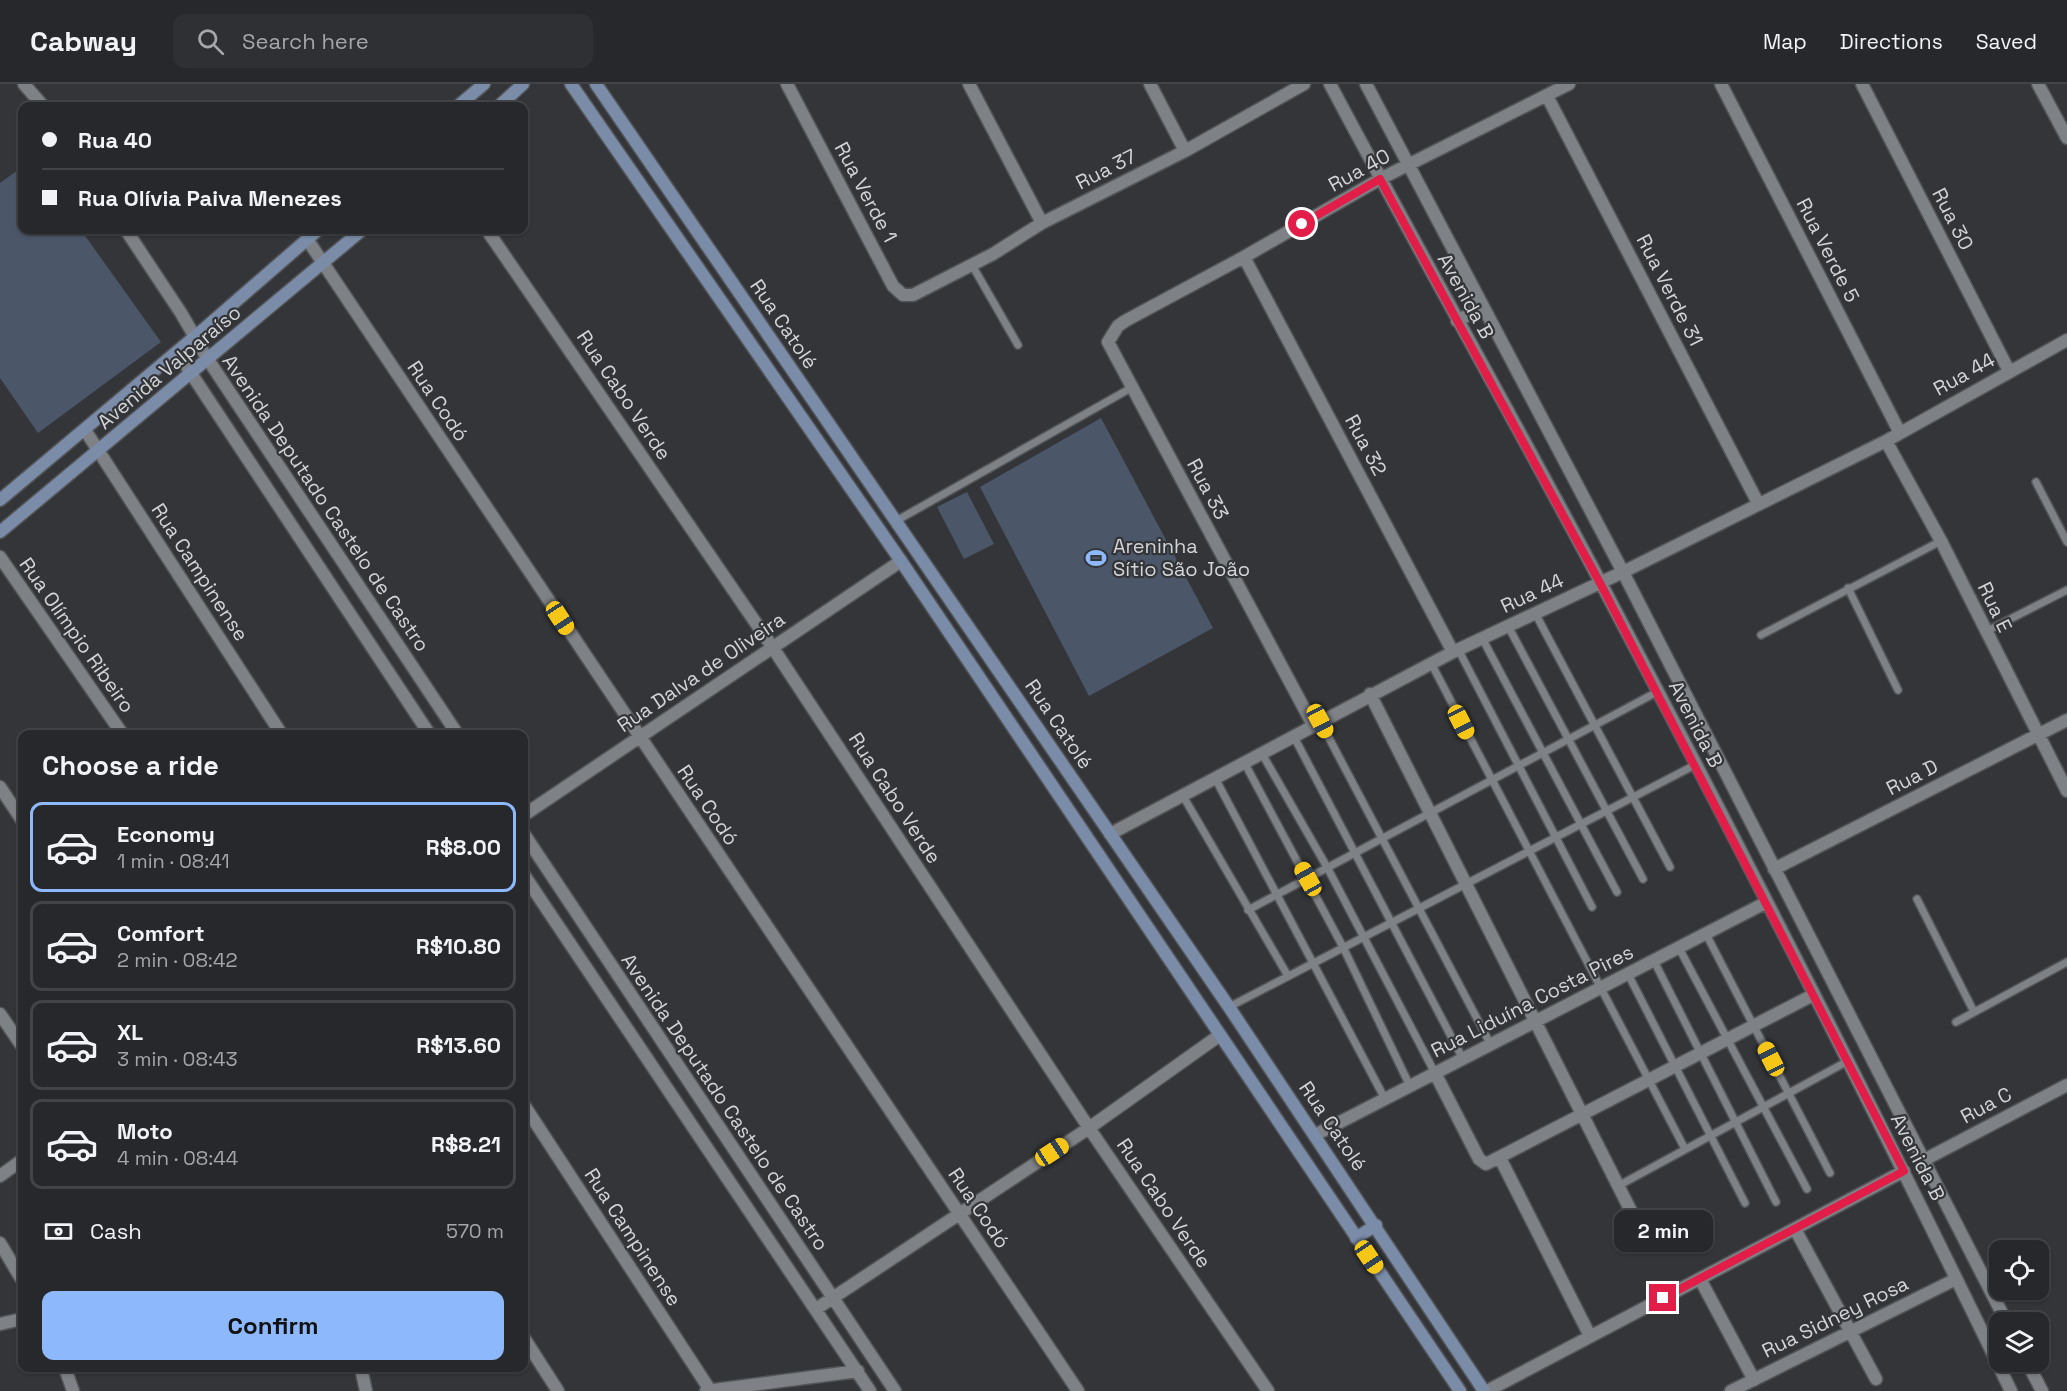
<!DOCTYPE html>
<html lang="en">
<head>
<meta charset="utf-8">
<style>
  body { margin:0; font-family:"Space Grotesk",sans-serif; background:#2e3033; color:#f1f3f6; height:100vh; display:flex; flex-direction:column; font-size:22px; white-space:nowrap }
  * { box-sizing:border-box; margin:0 }
  p { font-size:20px; color:#a4a6a9 }
  .icon { flex:none; width:33px; height:33px; fill:none; stroke:currentColor; stroke-width:2; stroke-linecap:round; stroke-linejoin:round }
  .map { position:relative; flex:1; overflow:hidden }
  .sheet { position:absolute; left:18px; top:646px; width:510px; height:642px; display:flex; flex-direction:column; background:#26282b; border-radius:12px; box-shadow:0 2px 4px #0004,0 0 0 2px #424447 }
  .sheet>* { flex:none }
  .guide { position:absolute; left:18px; top:18px; width:510px; height:132px; border-radius:12px; box-shadow:0 2px 4px #0004,0 0 0 2px #424447; display:grid; align-content:center; height:132px; padding:0 24px; background:#26282b }
  .tools { position:absolute; left:1989px; top:1156px; display:grid; gap:12px }
  .tools a { display:grid; place-items:center; width:60px; height:60px; border-radius:12px; background:#26282b; box-shadow:0 2px 4px #0004,0 0 0 2px #424447; font-size:30px }
  .end { position:absolute; width:27px; height:27px; margin:-14px; border:8px solid #e11d48; background:#fff; box-shadow:0 0 0 3px #fff }
  .from { border-radius:50% }
  .bubble { position:absolute; height:42px; border-radius:12px; background:#26282b; box-shadow:0 2px 4px #0004,0 0 0 2px #424447; font-size:20px; font-weight:700; line-height:42px; text-align:center }
  .car { position:absolute; width:18px; height:36px; margin:-18px -9px; border-radius:8px; box-shadow:0 0 4px 2px #0007; background:linear-gradient(#f5c518 24%,#345 0 40%,#f5c518 0 76%,#345 0 86%,#f5c518 0) }
  .guide b { display:flex; align-items:center; gap:21px; height:57px; font-size:22px }
  .guide b+b { border-top:2px solid #424447 }
  .guide i { width:15px; height:15px; background:#f1f3f6 }
  ul { padding:0; list-style:none }
  li { display:flex; align-items:center; gap:18px; height:90px; margin:0 12px 9px; padding:0 12px; border:3px solid #424447; border-radius:12px }
  li div { flex:1 }
  li b { display:block; font-size:22px }
  li em { font-style:normal; font-weight:700 }
  li.on { border-color:#8db9fc }
  li>.icon { width:54px; height:54px; stroke-width:1.5 }
  h2 { padding:0 24px; font-size:27px; line-height:72px }
  .pay { display:flex; align-items:center; gap:15px; height:66px; padding:0 24px; font-size:22px }
  .pay p { margin-inline-start:auto }
  .action { display:flex; gap:12px; margin-top:auto; padding:12px 24px }
  .action a { flex:1; height:69px; border-radius:12px; background:#8db9fc; color:#111; font-size:24px; font-weight:700; line-height:69px; text-align:center }
  header { display:flex; align-items:center; gap:36px; box-sizing:border-box; height:84px; padding:0 30px; background:#26282b; border-bottom:2px solid #424447 }
  header strong { font-size:28px }
  nav { display:flex; gap:33px; margin-inline-start:auto; font-size:21px }
  .search { width:420px; height:54px; background:#2e3033; display:flex; align-items:center; gap:15px; box-sizing:border-box; padding:0 21px; border-radius:12px; color:#a4a6a9; font-size:22px }
  .map>svg:first-child { display:block }
</style>
</head>
<body>
<header>
<strong>Cabway</strong>
<div class="search"><svg class="icon" aria-label="search" viewBox="0 0 24 24"><circle cx="10" cy="10" r="6"/><path d="M15 15l6 6"/></svg>Search here</div>
<nav><a>Map</a><a>Directions</a><a>Saved</a></nav>
</header>
<div class="map">
<svg width="2067" height="1307" viewBox="0 0 2067 1307">
  <rect width="100%" height="100%" fill="#333539"/>
  <path fill="#4b5769" d="M 22,83 L 22,146 L 81,146 L 161,258 L 38,349 L 0,294 L 0,99 Z
    M 1101,334 L 1213,544 L 1089,612 L 980,403 Z
    M 967,408 L 994,460 L 964,475 L 937,423 Z"/>
  <g fill="none" stroke-linecap="round" stroke-linejoin="round">
    <g stroke="#525457" stroke-width="10">
      <path id="lane" d="M 972,181 L 1018,261
        M 2036,398 L 2067,458
        M 896,437 L 1131,304
        M 1848,504 L 1898,606
        M 1535,529 L 1670,783
        M 1508,542 L 1643,795
        M 1985,548 L 2067,506
        M 1761,551 L 1941,457
        M 1482,554 L 1617,808
        M 1458,565 L 1592,823
        M 1431,579 L 1685,1065
        M 1320,637 L 1491,961
        M 1293,651 L 1463,975
        M 1261,668 L 1327,783 L 1435,989
        M 1244,678 L 1343,863 L 1410,1002
        M 1215,694 L 1385,1015
        M 1183,712 L 1288,892
        M 1917,815 L 1974,928
        M 1248,826 L 1657,608
        M 1706,850 L 1830,1089
        M 1679,864 L 1807,1105
        M 1654,877 L 1776,1118
        M 1628,890 L 1745,1119
        M 1229,923 L 1695,681
        M 1956,938 L 2067,878
        M 1618,1102 L 1848,977"/>
    </g>
    <g stroke="#525457" stroke-width="15">
      <path id="street" d="M 24,0 L 43,22
        M 787,0 L 893,202 L 903,211 L 913,211 L 993,170 L 1042,139 L 1185,67 L 1304,0
        M 969,0 L 1042,139
        M 1150,0 L 1185,67
        M 1330,0 C 1419,168 1513,333 1602,501 C 1743,768 1880,1036 2011,1307
        M 1366,0 L 1623,488 L 2007,1239
        M 1721,0 L 1900,349
        M 1862,0 L 2009,287
        M 2038,0 L 2067,54
        M 1547,12 L 1758,419
        M 126,146 L 181,229 L 207,274 L 458,651
        M 487,146 L 773,564 L 1089,1044 L 1268,1307
        M 307,155 L 1078,1307
        M 1244,173 L 1453,568
        M 1457,237 L 1483,223
        M 177,268 L 430,651
        M 85,346 L 282,651
        M 1886,357 L 1941,457 L 2067,707
        M 0,473 L 123,651
        M 1370,610 L 1638,1141
        M 1313,641 L 1108,258 L 1118,242 L 1125,237 L 1244,173 L 1380,95 L 1569,0
        M 0,703 L 22,736
        M 524,731 L 901,477
        M 524,750 L 895,1307
        M 1110,750 L 1453,568 L 1623,488 L 1886,357 L 2067,256
        M 1774,785 L 2067,636
        M 524,791 L 870,1307
        M 0,930 L 22,962
        M 1435,989 L 1479,1075 L 1486,1080 L 1813,911
        M 524,1021 L 710,1306
        M 1315,1051 L 1767,818
        M 1500,1074 L 1590,1252
        M 1924,1076 L 2067,1001
        M 0,1092 L 22,1076
        M 1795,1145 L 1876,1295
        M 0,1159 L 22,1196
        M 1700,1195 L 1754,1296
        M 816,1225 L 1089,1044 L 1220,951
        M 0,1240 L 22,1235
        M 524,1254 L 558,1307
        M 2027,1278 L 2042,1307
        M 65,1284 L 73,1307
        M 361,1284 L 366,1307
        M 706,1307 L 858,1287
        M 1487,1307 L 1904,1087
        M 1731,1307 L 1956,1195"/>
    </g>
    <g stroke="#525457" stroke-width="15">
      <path id="secondary" d="M 571,0 L 901,477 L 1460,1307
        M 596,0 L 1229,923 L 1484,1307
        M 458,22 L 484,0
        M 499,22 L 523,0
        M 0,416 L 205,244 L 318,146
        M 0,448 L 362,146
        M 1356,1154 L 1376,1141"/>
    </g>
    <use href="#lane" stroke="#7e8185" stroke-width="7"/>
    <use href="#street" stroke="#7e8185" stroke-width="12"/>
    <use href="#secondary" stroke="#7a8ca8" stroke-width="12"/>
  </g>
  <g fill="none" stroke-linecap="round" stroke-linejoin="round">
    <path stroke="#e11d48" stroke-width="8" d="M 1302,140 L 1380,95 L 1600,499 L 1904,1087 L 1663,1214"/>
  </g>
  <defs>
    <g id="stadium-bare" transform="scale(1.62)"><path d="M0-5a6.5 5 0 1 0 0 10a6.5 5 0 1 0 0-10ZM-3.5-1.8h7v3.6h-7Z" fill="#8db9fc" stroke="#333539" stroke-width="2.5" paint-order="stroke"/></g>
  </defs>
  <g fill-rule="evenodd">
    <use href="#stadium-bare" x="1096" y="474"/>
  </g>
  <g text-anchor="middle" stroke-width="4.5" stroke-linejoin="round" paint-order="stroke">
    <g font-size="20" fill="#d3d4d6" stroke="#333539">
      <text transform="translate(1106 85) rotate(-27)" y="7">Rua 37</text>
      <text transform="translate(1359 86) rotate(-29)" y="7">Rua 40</text>
      <text transform="translate(866 108) rotate(62)" y="7">Rua Verde 1</text>
      <text transform="translate(1953 135) rotate(63)" y="7">Rua 30</text>
      <text transform="translate(1828 166) rotate(63)" y="7">Rua Verde 5</text>
      <text transform="translate(1670 206) rotate(63)" y="7">Rua Verde 31</text>
      <text transform="translate(1466 212) rotate(61)" y="7">Avenida B</text>
      <text transform="translate(784 240) rotate(56)" y="7">Rua Catolé</text>
      <text transform="translate(169 283) rotate(-40)" y="7">Avenida Valparaíso</text>
      <text transform="translate(1964 290) rotate(-29)" y="7">Rua 44</text>
      <text transform="translate(624 311) rotate(56)" y="7">Rua Cabo Verde</text>
      <text transform="translate(438 317) rotate(56)" y="7">Rua Codó</text>
      <text transform="translate(1366 361) rotate(62)" y="7">Rua 32</text>
      <text transform="translate(1208 405) rotate(62)" y="7">Rua 33</text>
      <text transform="translate(326 419) rotate(56)" y="7">Avenida Deputado Castelo de Castro</text>
      <text transform="translate(200 488) rotate(57)" y="7">Rua Campinense</text>
      <text transform="translate(1532 509) rotate(-25)" y="7">Rua 44</text>
      <text transform="translate(1995 523) rotate(64)" y="7">Rua E</text>
      <text transform="translate(77 551) rotate(55)" y="7">Rua Olímpio Ribeiro</text>
      <text transform="translate(701 588) rotate(-34)" y="7">Rua Dalva de Oliveira</text>
      <text transform="translate(1059 640) rotate(56)" y="7">Rua Catolé</text>
      <text transform="translate(1696 640) rotate(63)" y="7">Avenida B</text>
      <text transform="translate(1912 693) rotate(-27)" y="7">Rua D</text>
      <text transform="translate(895 714) rotate(57)" y="7">Rua Cabo Verde</text>
      <text transform="translate(708 721) rotate(56)" y="7">Rua Codó</text>
      <text transform="translate(1532 917) rotate(-27)" y="7">Rua Liduína Costa Pires</text>
      <text transform="translate(725 1018) rotate(56)" y="7">Avenida Deputado Castelo de Castro</text>
      <text transform="translate(1986 1021) rotate(-28)" y="7">Rua C</text>
      <text transform="translate(1333 1042) rotate(56)" y="7">Rua Catolé</text>
      <text transform="translate(1918 1073) rotate(63)" y="7">Avenida B</text>
      <text transform="translate(1164 1119) rotate(56)" y="7">Rua Cabo Verde</text>
      <text transform="translate(979 1124) rotate(56)" y="7">Rua Codó</text>
      <text transform="translate(633 1153) rotate(57)" y="7">Rua Campinense</text>
      <text transform="translate(1835 1233) rotate(-26)" y="7">Rua Sidney Rosa</text>
    </g>
    <g font-size="20" fill="#d3d4d6" stroke="#333539" text-anchor="start">
      <text x="1113" y="469">Areninha<tspan x="1113" dy="23">Sítio São João</tspan></text>
    </g>
  </g>
</svg>
<div class="tools">
<a><svg class="icon" aria-label="locate" viewBox="0 0 24 24"><circle cx="12" cy="12" r="6"/><path d="M12 2v4M12 18v4M2 12h4M18 12h4"/></svg></a>
<a><svg class="icon" aria-label="layers" viewBox="0 0 24 24"><path d="M12 4l9 5-9 5-9-5zM3 14l9 5 9-5"/></svg></a>
</div>
<i class="end from" style="left:1302px;top:140px"></i>
<i class="end" style="left:1663px;top:1214px"></i>
<div class="bubble" style="left:1614px;top:1126px;width:99px">2 min</div>
<i class="car" style="left:560px;top:534px;rotate:147deg"></i>
<i class="car" style="left:1320px;top:637px;rotate:152deg"></i>
<i class="car" style="left:1461px;top:638px;rotate:153deg"></i>
<i class="car" style="left:1308px;top:795px;rotate:331deg"></i>
<i class="car" style="left:1771px;top:975px;rotate:333deg"></i>
<i class="car" style="left:1052px;top:1068px;rotate:57deg"></i>
<i class="car" style="left:1369px;top:1173px;rotate:146deg"></i>
<div class="guide">
<b><i class="from"></i>Rua 40</b>
<b><i></i>Rua Olívia Paiva Menezes</b>
</div>
<section class="sheet">
<h2>Choose a ride</h2>
<ul>
<li class="on"><svg class="icon" aria-label="car" viewBox="0 0 24 24"><path d="M5 17H2v-5l4-1 3-4h7l3 4 3 1v5h-3M9 17h6M6 11h13"/><circle cx="7" cy="17" r="2"/><circle cx="17" cy="17" r="2"/></svg><div><b>Economy</b><p>1 min · 08:41</p></div><em>R$8.00</em></li>
<li><svg class="icon" aria-label="car" viewBox="0 0 24 24"><path d="M5 17H2v-5l4-1 3-4h7l3 4 3 1v5h-3M9 17h6M6 11h13"/><circle cx="7" cy="17" r="2"/><circle cx="17" cy="17" r="2"/></svg><div><b>Comfort</b><p>2 min · 08:42</p></div><em>R$10.80</em></li>
<li><svg class="icon" aria-label="car" viewBox="0 0 24 24"><path d="M5 17H2v-5l4-1 3-4h7l3 4 3 1v5h-3M9 17h6M6 11h13"/><circle cx="7" cy="17" r="2"/><circle cx="17" cy="17" r="2"/></svg><div><b>XL</b><p>3 min · 08:43</p></div><em>R$13.60</em></li>
<li><svg class="icon" aria-label="car" viewBox="0 0 24 24"><path d="M5 17H2v-5l4-1 3-4h7l3 4 3 1v5h-3M9 17h6M6 11h13"/><circle cx="7" cy="17" r="2"/><circle cx="17" cy="17" r="2"/></svg><div><b>Moto</b><p>4 min · 08:44</p></div><em>R$8.21</em></li>
</ul>
<div class="pay"><svg class="icon" aria-label="cash" viewBox="0 0 24 24"><path d="M3 7h18v10H3z"/><circle cx="12" cy="12" r="2"/></svg>Cash<p>570 m</p></div>
<div class="action"><a>Confirm</a></div>
</section>
</div>
</body>
</html>
